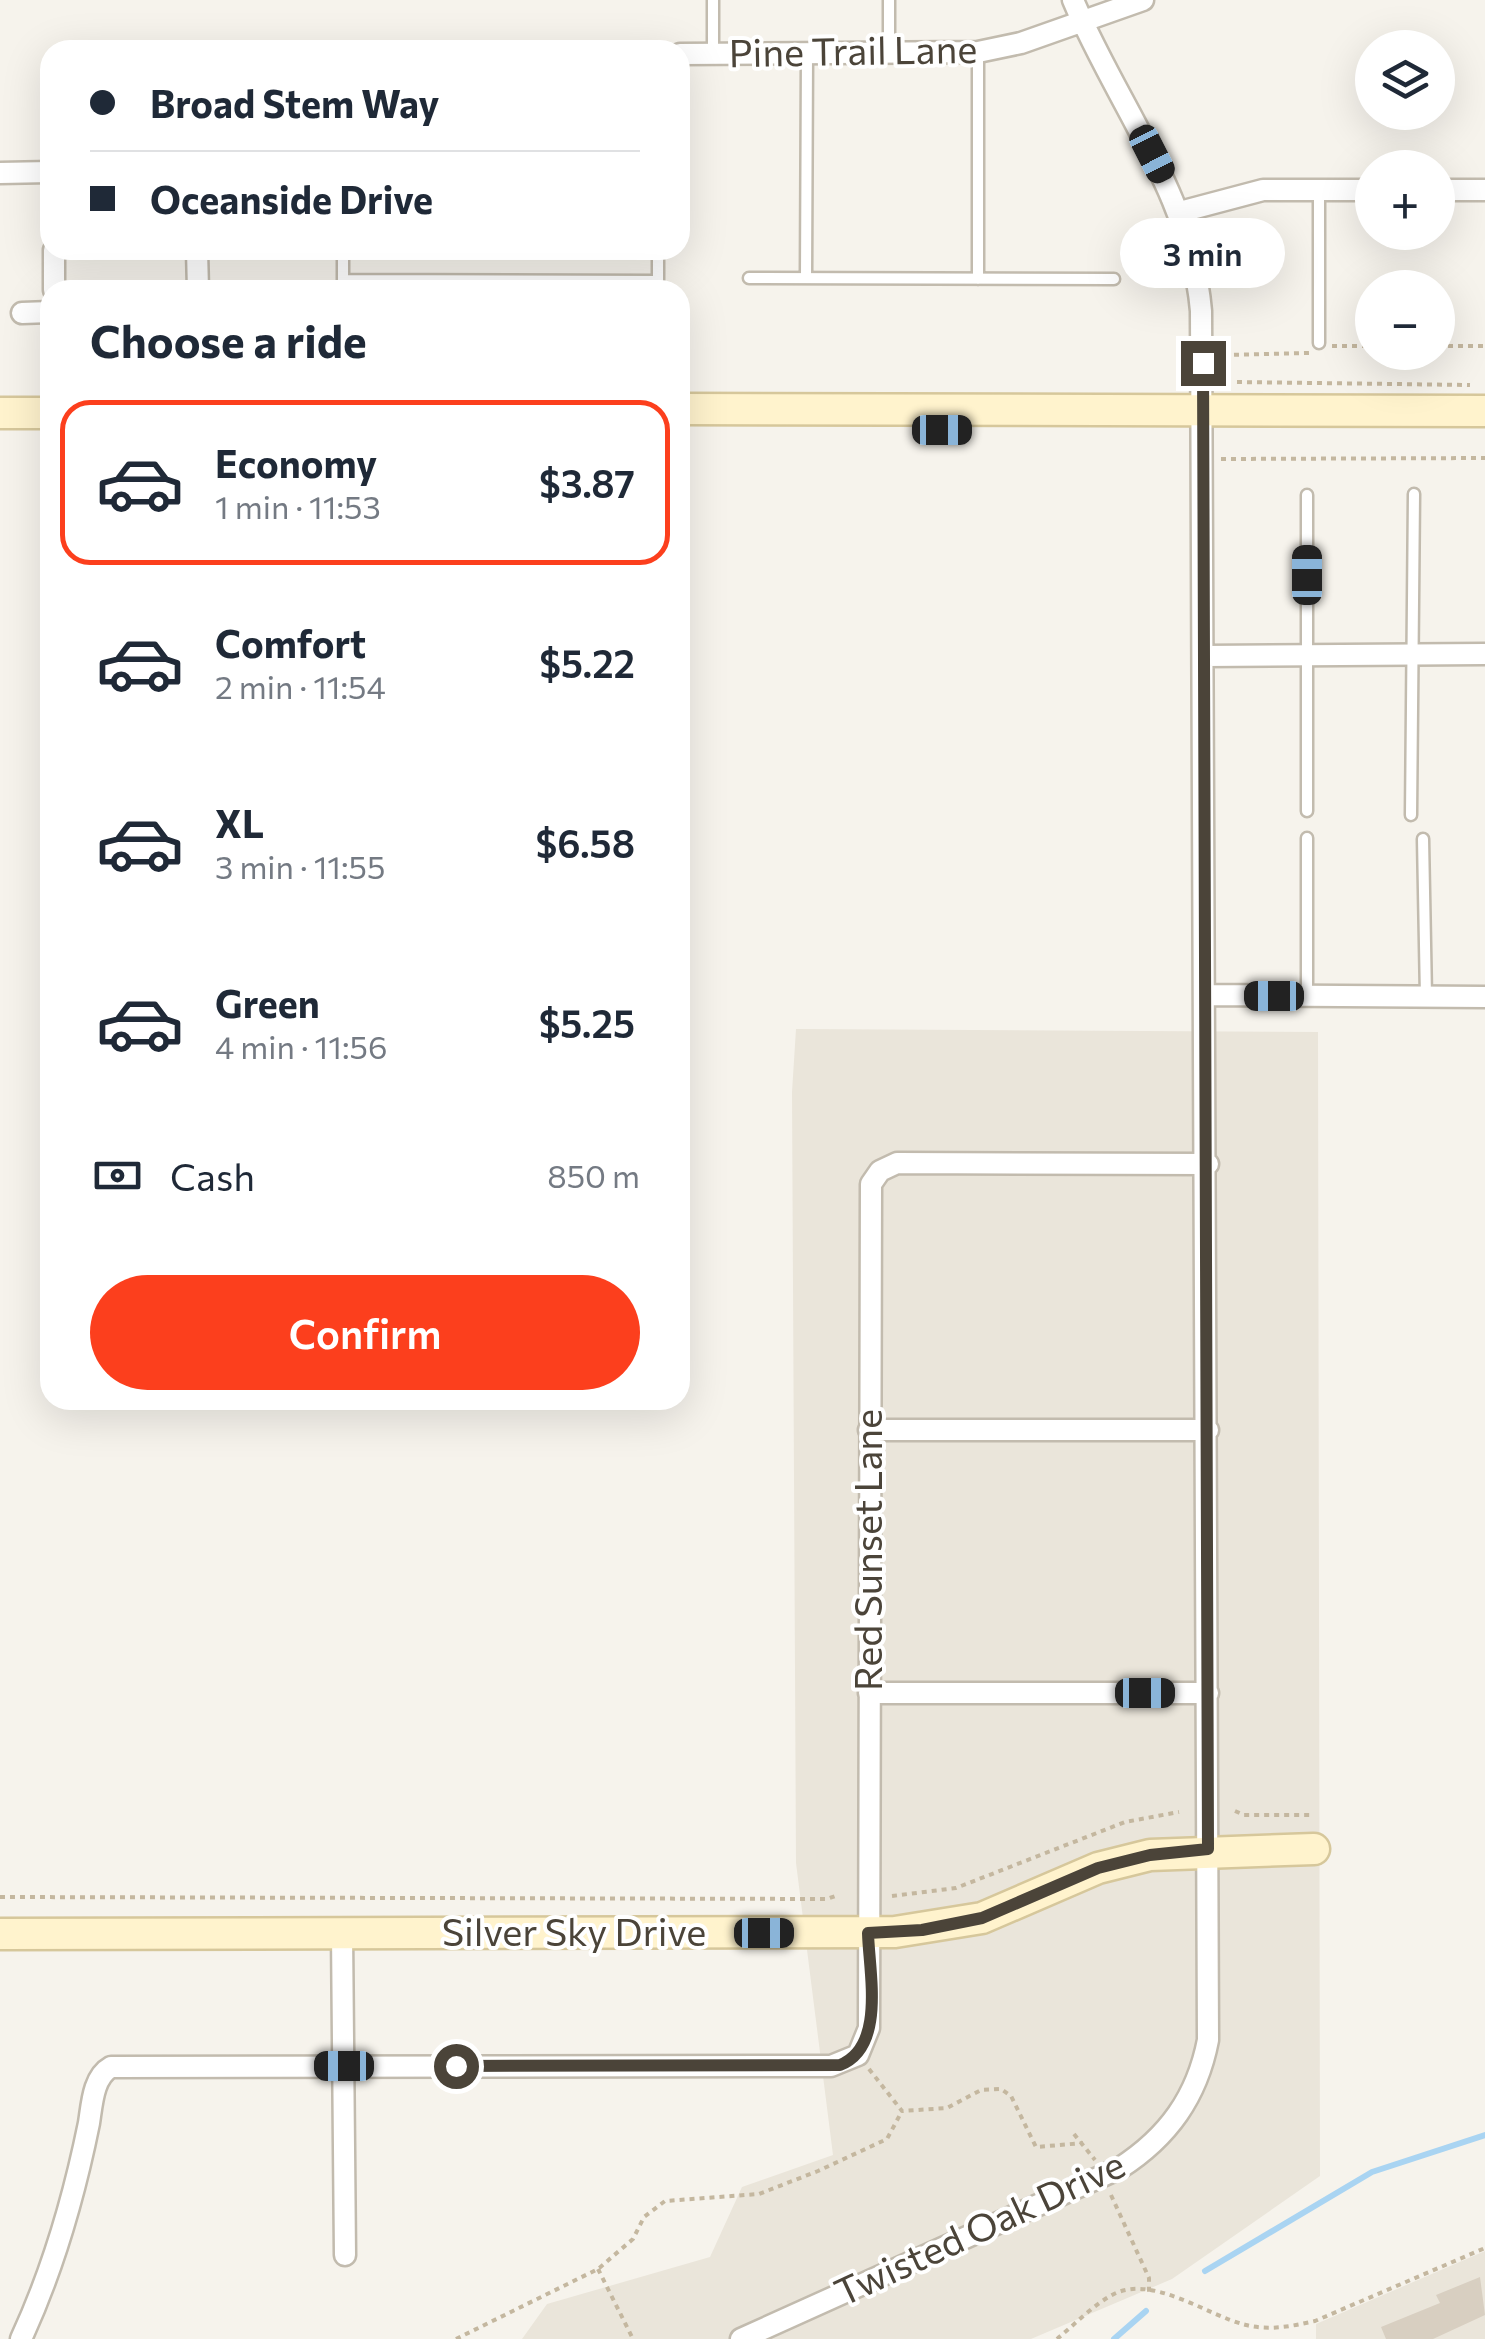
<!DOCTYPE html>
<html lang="en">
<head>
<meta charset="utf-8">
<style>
  body { margin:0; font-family:Commissioner,sans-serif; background:#f2f2f3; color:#1f2937; height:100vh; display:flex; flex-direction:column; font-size:38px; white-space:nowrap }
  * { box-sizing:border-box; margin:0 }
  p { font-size:32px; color:#747a83 }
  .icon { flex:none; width:55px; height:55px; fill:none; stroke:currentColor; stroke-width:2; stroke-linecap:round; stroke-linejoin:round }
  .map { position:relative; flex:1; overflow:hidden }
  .drawer { position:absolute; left:40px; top:280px; width:650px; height:1130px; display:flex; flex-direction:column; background:#fff; border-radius:30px; box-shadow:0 10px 40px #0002 }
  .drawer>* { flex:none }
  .hud { position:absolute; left:40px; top:40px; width:650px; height:220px; border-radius:30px; box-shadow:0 10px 40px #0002; display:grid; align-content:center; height:220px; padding:0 50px; background:#fff }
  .fabs { position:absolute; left:1355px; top:30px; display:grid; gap:20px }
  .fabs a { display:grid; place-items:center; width:100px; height:100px; border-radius:50%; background:#fff; box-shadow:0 10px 40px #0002; font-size:50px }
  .end { position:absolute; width:45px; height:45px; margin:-22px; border:12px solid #4b4439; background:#fff; box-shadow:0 0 0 5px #fff }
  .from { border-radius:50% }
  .bubble { position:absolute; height:70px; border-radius:35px; background:#fff; box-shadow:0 10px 40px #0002; font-size:32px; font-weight:600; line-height:70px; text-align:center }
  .car { position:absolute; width:30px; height:60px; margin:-30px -15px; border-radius:12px; box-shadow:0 0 8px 2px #0007; background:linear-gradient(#222 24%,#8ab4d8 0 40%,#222 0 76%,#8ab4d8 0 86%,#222 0) }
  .hud b { display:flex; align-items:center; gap:35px; height:95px; font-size:38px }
  .hud b+b { border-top:2px solid #e0e1e3 }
  .hud i { width:25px; height:25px; background:#1f2937 }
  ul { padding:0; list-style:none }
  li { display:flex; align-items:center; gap:30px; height:165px; margin:0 20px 15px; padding:0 30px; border:5px solid transparent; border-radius:30px }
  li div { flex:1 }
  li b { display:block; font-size:38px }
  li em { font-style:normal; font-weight:600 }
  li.current { border-color:#fc3f1d }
  li>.icon { width:90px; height:90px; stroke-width:1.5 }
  h2 { padding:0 50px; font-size:45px; line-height:120px }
  .pay { display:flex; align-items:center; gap:25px; height:110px; padding:0 50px; font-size:38px }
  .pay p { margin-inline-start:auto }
  .action { display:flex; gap:20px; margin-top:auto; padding:20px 50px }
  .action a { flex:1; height:115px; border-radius:60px; background:#fc3f1d; color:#fff; font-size:40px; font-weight:600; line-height:115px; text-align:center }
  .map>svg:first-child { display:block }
</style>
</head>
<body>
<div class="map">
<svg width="1485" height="2339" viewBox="0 0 1485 2339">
  <rect width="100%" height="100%" fill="#f6f3ec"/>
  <path fill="#eae5da" d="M 796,1029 L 1318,1032 L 1320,2176 L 1172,2279 L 1031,2339 L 522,2339 L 547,2304 L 710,2257 L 742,2187 L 833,2155 L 796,1863 L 792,1092 Z
    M 1485,2251 L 1485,2339 L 1316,2339 L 1316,2324 Z"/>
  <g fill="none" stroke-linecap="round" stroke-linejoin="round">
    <path stroke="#a9d4f2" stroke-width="6" d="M 1205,2271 L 1372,2172 L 1485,2135
      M 1114,2339 L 1146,2311"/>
  </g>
  <path fill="#d8cfc1" d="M 1480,2277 L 1485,2315 L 1433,2339 L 1386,2339 L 1381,2327 L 1440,2303 L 1436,2295 Z"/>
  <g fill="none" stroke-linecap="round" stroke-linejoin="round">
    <g stroke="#c2bbae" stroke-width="15">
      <path id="lane" d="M 889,0 L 889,54
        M 713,54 L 713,0
        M 1319,190 L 1319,343
        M 749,278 L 1114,279
        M 806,278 L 807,55
        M 978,279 L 978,52
        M 343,280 L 658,281
        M 343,290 L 343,250
        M 658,290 L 658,250
        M 1307,495 L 1307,811
        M 1411,815 L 1414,494
        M 1307,838 L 1307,996
        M 1423,839 L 1426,997"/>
    </g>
    <g stroke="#c2bbae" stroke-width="25">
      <path id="street" d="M 680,54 L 978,52 L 1021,43 L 1143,0
        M 0,173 L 50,172
        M 1438,190 L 1485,190
        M 1180,212 L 1263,190 L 1372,190
        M 197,250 L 198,290
        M 54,290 L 54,250
        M 22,313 L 50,312
        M 1205,656 L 1485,654
        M 1207,995 L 1485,997
        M 869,1430 L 1208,1430
        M 869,1693 L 1208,1693
        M 342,1933 L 345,2255
        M 21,2339 C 53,2270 74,2197 89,2123 C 92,2104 93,2077 111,2067 L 831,2066 L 858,2055 L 869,2028 L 871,1184 L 880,1171 L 897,1163 L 1208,1164
        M 741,2339 L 1120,2168 C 1168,2137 1197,2097 1208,2040 L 1201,311 C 1191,194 1117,105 1073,0"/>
    </g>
    <g stroke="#d6c79b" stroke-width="35">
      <path id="secondary" d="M 680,409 L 1485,411
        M 0,413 L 50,413
        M 0,1934 L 895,1932 L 982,1918 L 1098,1868 L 1150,1855 L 1314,1849"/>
    </g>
    <path stroke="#c4b79f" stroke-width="4" stroke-dasharray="5 5" stroke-linecap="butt" d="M 1332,346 L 1372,346
      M 1438,346 L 1485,346
      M 1224,355 L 1309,353
      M 1237,382 L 1470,385
      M 1221,459 L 1485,458
      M 1235,1811 L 1244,1815 L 1313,1815
      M 892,1896 L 956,1888 L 1125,1822 L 1179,1812
      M 0,1897 L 827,1899 L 838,1895
      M 869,2069 L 902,2111 L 947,2108 L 981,2090 L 1001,2089 L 1011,2096 L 1036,2147 L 1083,2143
      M 1074,2134 L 1095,2160
      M 1111,2195 L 1149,2278 L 1149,2292
      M 598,2269 L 633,2339
      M 456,2339 L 598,2269 L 633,2239 L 644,2217 L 665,2201 L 759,2194 L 818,2171 L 887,2139 L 902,2111
      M 1057,2339 C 1074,2325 1092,2306 1112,2295 C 1151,2273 1208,2316 1246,2325 C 1270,2331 1292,2326 1315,2321 L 1485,2248"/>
    <use href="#lane" stroke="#fff" stroke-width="10"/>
    <use href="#street" stroke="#fff" stroke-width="20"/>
    <use href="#secondary" stroke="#fff3cd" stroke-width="30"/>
  </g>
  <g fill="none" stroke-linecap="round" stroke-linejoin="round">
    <path stroke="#4b4439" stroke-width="12" d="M 456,2066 L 840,2065 C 886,2047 869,1972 868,1933 L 922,1930 L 982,1918 L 1098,1868 L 1150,1855 L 1208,1849 L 1203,363"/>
  </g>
  <g text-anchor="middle" stroke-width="8" stroke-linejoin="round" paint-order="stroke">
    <g font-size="38" fill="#4b4439" stroke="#fff">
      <text transform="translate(853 52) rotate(-1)" y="13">Pine Trail Lane</text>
      <text transform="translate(869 1550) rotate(-90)" y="13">Red Sunset Lane</text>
      <text x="574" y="1946">Silver Sky Drive</text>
      <text transform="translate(980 2229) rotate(-25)" y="13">Twisted Oak Drive</text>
    </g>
  </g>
</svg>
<div class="fabs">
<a><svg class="icon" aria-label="layers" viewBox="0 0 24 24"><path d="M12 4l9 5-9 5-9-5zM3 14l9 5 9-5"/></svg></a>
<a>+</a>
<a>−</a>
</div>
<i class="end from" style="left:456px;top:2066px"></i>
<i class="end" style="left:1203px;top:363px"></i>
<div class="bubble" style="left:1120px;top:218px;width:165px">3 min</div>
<i class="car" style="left:1152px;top:154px;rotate:153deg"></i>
<i class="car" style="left:942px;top:430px;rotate:90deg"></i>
<i class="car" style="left:1307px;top:575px;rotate:0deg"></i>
<i class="car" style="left:1274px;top:996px;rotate:270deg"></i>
<i class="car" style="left:1145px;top:1693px;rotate:90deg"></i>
<i class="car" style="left:764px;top:1933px;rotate:90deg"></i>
<i class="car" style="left:344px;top:2066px;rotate:270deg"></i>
<div class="hud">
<b><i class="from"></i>Broad Stem Way</b>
<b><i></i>Oceanside Drive</b>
</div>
<section class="drawer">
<h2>Choose a ride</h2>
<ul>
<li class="current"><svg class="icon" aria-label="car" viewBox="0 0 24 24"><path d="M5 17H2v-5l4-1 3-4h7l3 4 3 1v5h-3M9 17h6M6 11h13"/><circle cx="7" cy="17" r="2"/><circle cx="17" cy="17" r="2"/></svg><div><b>Economy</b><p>1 min · 11:53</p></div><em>$3.87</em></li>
<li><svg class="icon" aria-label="car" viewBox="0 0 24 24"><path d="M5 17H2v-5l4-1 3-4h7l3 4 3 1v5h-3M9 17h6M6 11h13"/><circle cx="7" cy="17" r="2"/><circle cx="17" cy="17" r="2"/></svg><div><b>Comfort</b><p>2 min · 11:54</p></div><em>$5.22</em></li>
<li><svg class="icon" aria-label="car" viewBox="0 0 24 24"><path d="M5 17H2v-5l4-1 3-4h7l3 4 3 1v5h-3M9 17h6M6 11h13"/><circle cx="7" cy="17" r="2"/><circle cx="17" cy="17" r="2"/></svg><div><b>XL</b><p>3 min · 11:55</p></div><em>$6.58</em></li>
<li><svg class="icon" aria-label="car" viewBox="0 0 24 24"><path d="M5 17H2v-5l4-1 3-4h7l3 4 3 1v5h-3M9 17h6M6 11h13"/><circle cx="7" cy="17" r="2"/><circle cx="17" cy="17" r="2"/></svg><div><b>Green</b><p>4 min · 11:56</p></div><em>$5.25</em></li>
</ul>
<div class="pay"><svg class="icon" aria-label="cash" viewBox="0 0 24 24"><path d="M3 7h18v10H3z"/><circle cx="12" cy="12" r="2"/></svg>Cash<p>850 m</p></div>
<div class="action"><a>Confirm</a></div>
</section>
</div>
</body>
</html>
